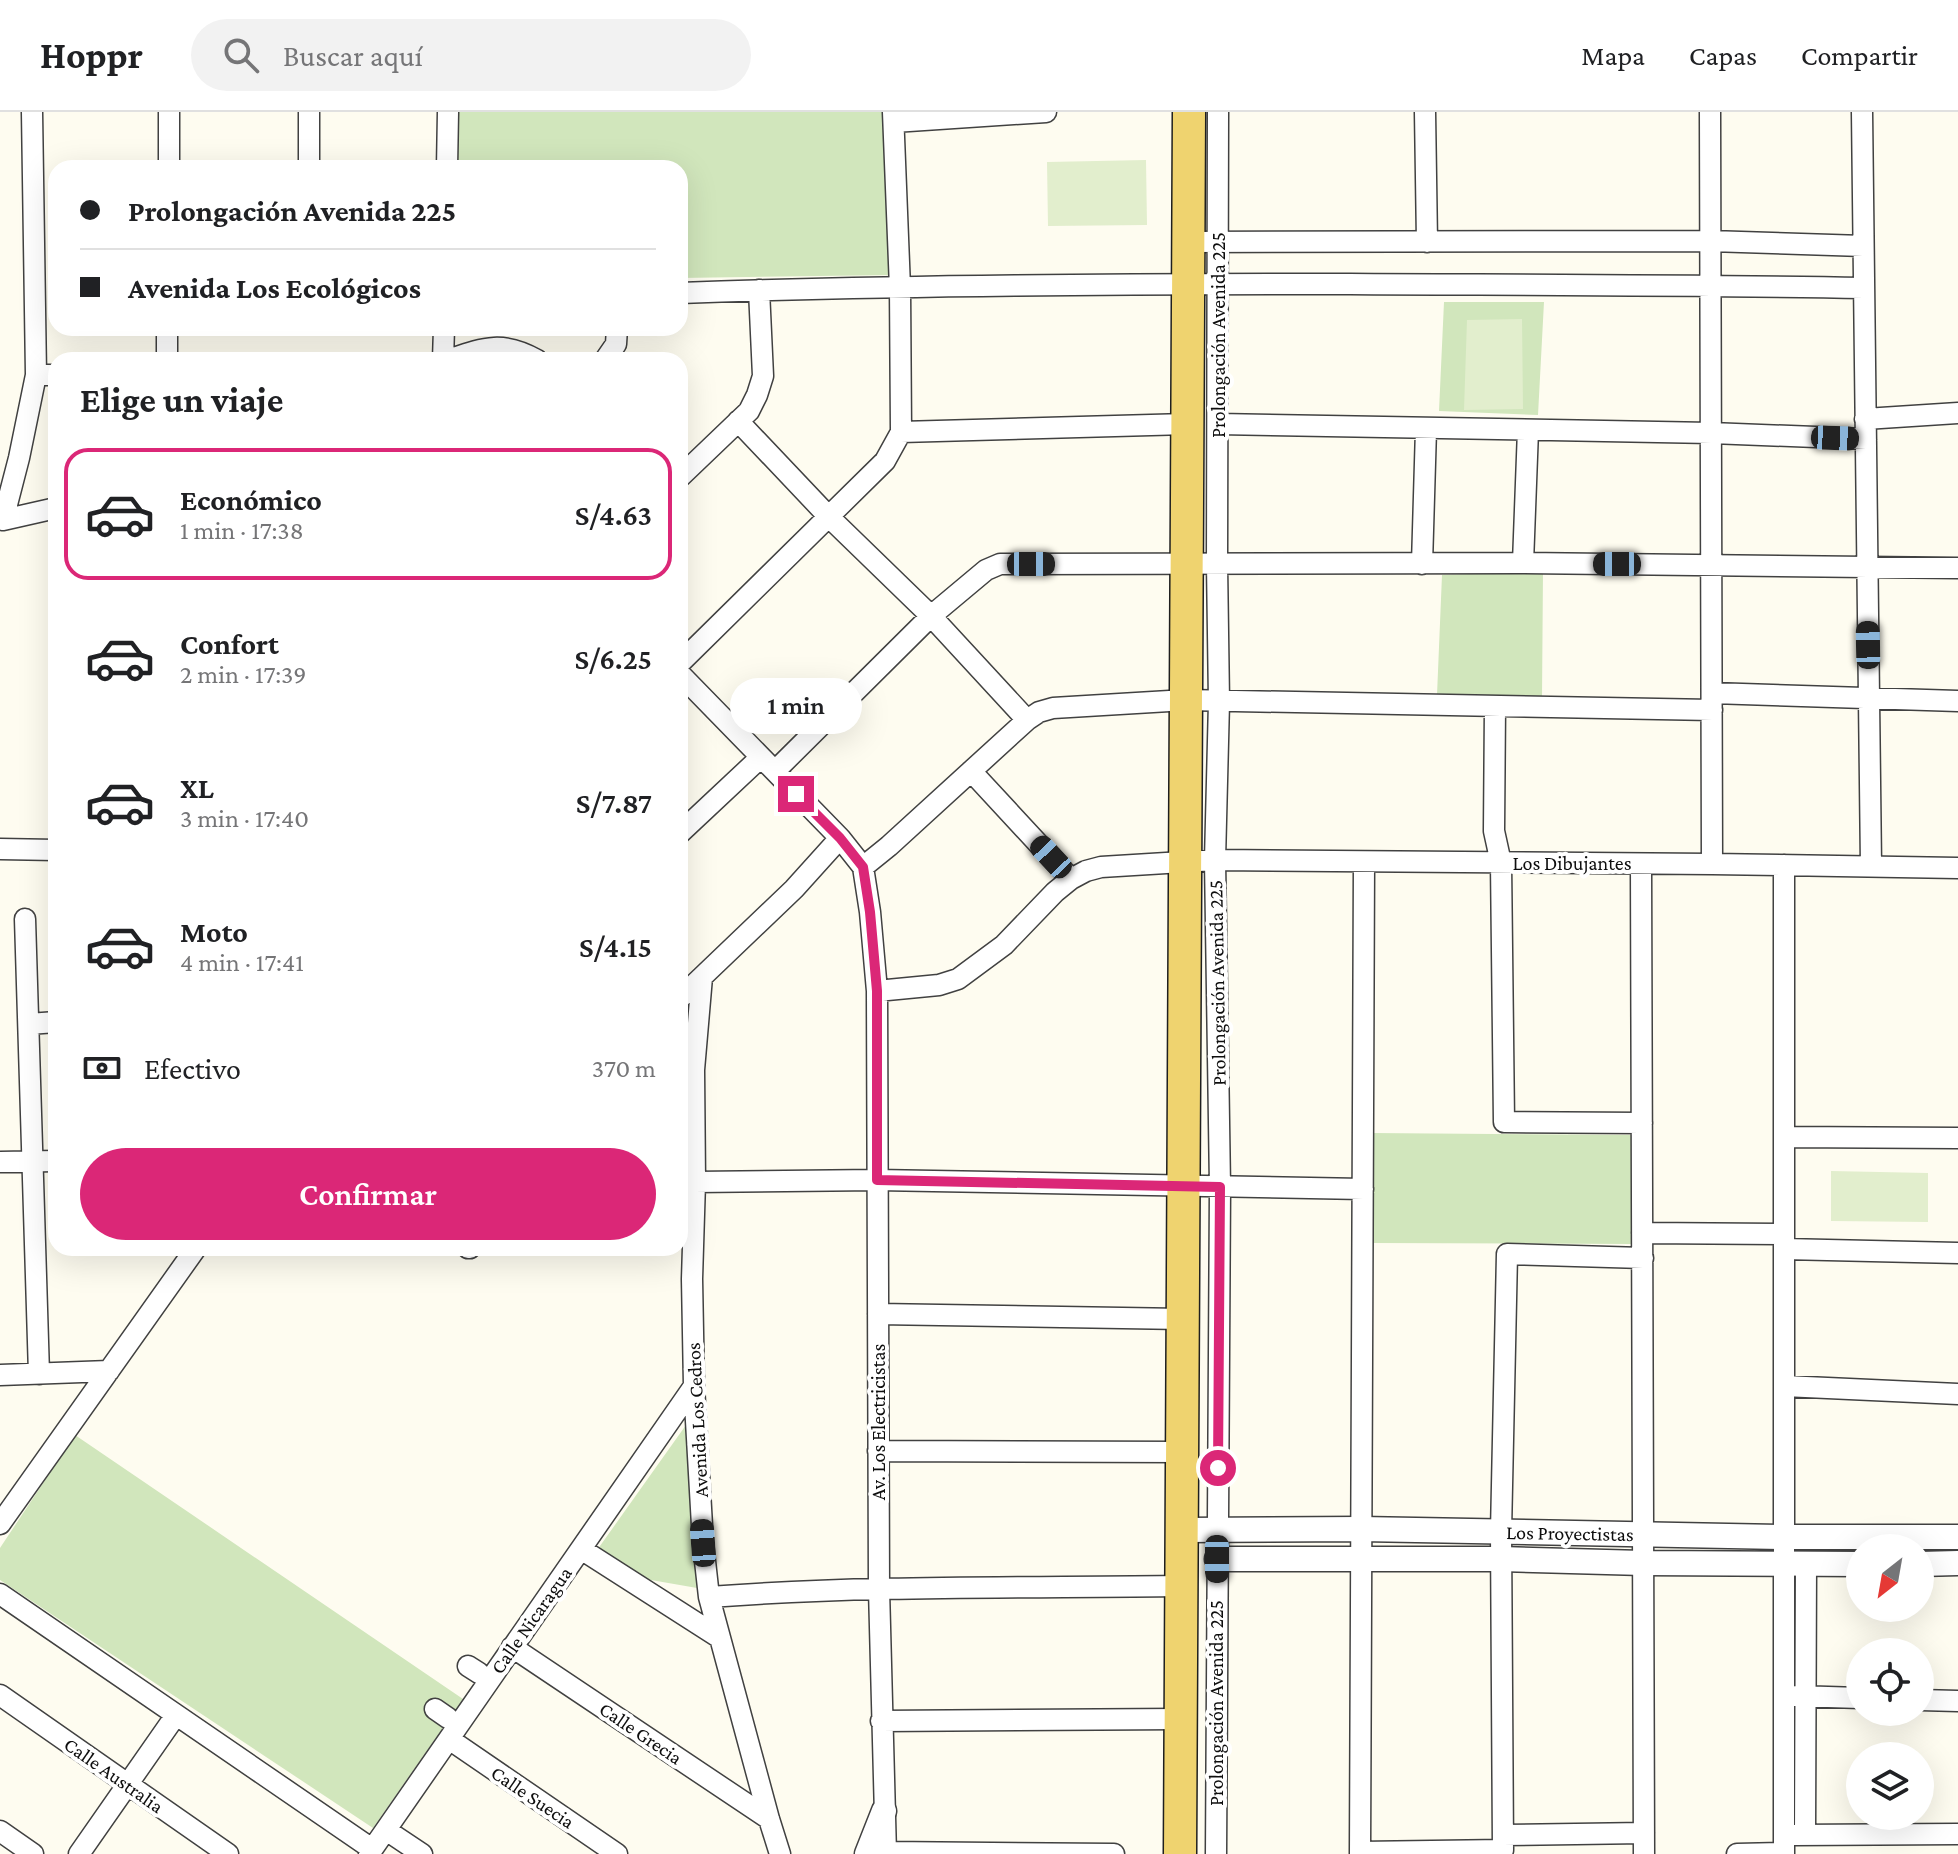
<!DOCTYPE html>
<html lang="es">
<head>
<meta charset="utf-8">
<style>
  body { margin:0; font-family:"Crimson Pro",serif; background:#f2f2f2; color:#202124; height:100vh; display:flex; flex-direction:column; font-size:30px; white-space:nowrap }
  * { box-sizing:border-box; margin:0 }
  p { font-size:26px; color:#757577 }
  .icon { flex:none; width:44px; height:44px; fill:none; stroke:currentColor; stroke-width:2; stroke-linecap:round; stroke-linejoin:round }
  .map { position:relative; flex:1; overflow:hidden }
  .drawer { position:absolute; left:48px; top:240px; width:640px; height:904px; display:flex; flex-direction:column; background:#fff; border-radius:24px; box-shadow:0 8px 32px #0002 }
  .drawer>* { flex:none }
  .top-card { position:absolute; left:48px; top:48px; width:640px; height:176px; border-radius:24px; box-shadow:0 8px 32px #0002; display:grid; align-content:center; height:176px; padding:0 32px; background:#fff }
  .needle { width:52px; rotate:211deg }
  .buttons { position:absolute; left:1846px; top:1422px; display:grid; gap:16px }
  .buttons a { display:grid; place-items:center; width:88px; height:88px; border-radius:50%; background:#fff; box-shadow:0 8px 32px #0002; font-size:40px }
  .end { position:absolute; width:36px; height:36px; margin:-18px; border:10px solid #db2777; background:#fff; box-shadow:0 0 0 4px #fff }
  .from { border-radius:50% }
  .bubble { position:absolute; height:56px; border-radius:28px; background:#fff; box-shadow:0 8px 32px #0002; font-size:26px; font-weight:600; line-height:56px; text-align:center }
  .car { position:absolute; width:24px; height:48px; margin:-24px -12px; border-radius:10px; box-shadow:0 0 6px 2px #0007; background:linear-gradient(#222 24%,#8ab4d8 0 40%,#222 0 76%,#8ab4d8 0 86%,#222 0) }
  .top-card b { display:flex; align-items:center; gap:28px; height:76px; font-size:30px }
  .top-card b+b { border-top:2px solid #e0e0e0 }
  .top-card i { width:20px; height:20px; background:#202124 }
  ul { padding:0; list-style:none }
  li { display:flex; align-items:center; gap:24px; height:132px; margin:0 16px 12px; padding:0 16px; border:4px solid transparent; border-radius:24px }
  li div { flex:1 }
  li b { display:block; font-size:30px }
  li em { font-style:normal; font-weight:600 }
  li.selected { border-color:#db2777 }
  li>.icon { width:72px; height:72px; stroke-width:1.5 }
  h2 { padding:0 32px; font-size:36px; line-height:96px }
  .pay { display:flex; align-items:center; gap:20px; height:88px; padding:0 32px; font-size:30px }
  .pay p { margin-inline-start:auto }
  .action { display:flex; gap:16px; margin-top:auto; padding:16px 32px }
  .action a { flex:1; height:92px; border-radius:48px; background:#db2777; color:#fff; font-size:32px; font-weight:600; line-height:92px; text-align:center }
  header { display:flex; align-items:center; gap:48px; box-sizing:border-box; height:112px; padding:0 40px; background:#fff; border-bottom:2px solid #e0e0e0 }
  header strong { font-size:38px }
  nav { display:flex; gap:44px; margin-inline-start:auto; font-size:28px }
  .search { width:560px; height:72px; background:#f2f2f2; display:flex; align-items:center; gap:20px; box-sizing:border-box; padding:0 28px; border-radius:44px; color:#757577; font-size:30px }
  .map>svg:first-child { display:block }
</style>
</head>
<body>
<header>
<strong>Hoppr</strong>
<div class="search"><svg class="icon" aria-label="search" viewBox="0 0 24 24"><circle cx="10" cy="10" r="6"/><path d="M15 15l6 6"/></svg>Buscar aquí</div>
<nav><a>Mapa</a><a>Capas</a><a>Compartir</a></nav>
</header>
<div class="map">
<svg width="1958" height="1742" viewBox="0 0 1958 1742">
  <rect width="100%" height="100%" fill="#fefcf0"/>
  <path fill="#d1e6bc" d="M 455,0 L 884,0 L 894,163 L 680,166 L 680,56 L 455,56 Z
    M 1444,190 L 1544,190 L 1538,303 L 1439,299 Z
    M 1543,459 L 1542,585 L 1437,583 L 1442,463 Z
    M 1371,1021 L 1633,1023 L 1633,1132 L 1371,1131 Z
    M 686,1313 L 697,1476 L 628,1464 L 595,1441 Z
    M 75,1323 L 463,1587 L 373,1716 L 0,1468 L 0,1436 Z"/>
  <path fill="#e2eecd" d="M 1146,48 L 1147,113 L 1048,114 L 1047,50 Z
    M 1522,207 L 1523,297 L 1464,298 L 1467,208 Z
    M 1831,1059 L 1928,1061 L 1928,1110 L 1831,1109 Z"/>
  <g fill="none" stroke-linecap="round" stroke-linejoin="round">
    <g stroke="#414141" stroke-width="23">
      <path id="minor" d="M 32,0 L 36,263 L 19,346 L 3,408 L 56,396
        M 309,0 L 309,56
        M 1425,0 L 1427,130
        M 1710,0 L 1712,752
        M 1862,0 L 1871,754
        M 894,10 L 1046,0
        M 169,56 L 169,0
        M 447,56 L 448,0
        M 1188,130 L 1710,129 L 1863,134
        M 680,181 C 903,173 1127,172 1350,172 C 1522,173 1693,173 1864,176
        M 167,248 L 167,216
        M 443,248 L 444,216
        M 448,248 C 483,236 502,228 537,248
        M 605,248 L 616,232 L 617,216
        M 36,263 L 56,263
        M 1865,307 L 1958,301
        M 738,309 L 829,405 L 931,504 L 1027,608
        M 1218,312 L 1711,321 L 1866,327
        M 901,320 L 1187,312
        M 680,365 L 749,299 L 757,283 L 763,264 L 759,178
        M 1523,451 L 1528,318
        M 1422,452 L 1426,317
        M 680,551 L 885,349 L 901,320 L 900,176 L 893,0
        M 680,562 L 840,726 L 863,755 L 870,800 L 877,879 L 879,1477 L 886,1742
        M 1712,581 L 1958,589
        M 1495,594 L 1494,719 L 1501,751 L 1504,1010 L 1642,1011
        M 775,659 L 931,504 L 986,458 L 1000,452 L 1523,451 L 1958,456
        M 971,659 L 1071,767
        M 680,721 L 761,645
        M 0,737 L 56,738
        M 1641,752 L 1644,1742
        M 1784,753 L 1784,1742
        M 863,755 L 889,734 L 1027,608 L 1039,600 L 1053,596 L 1186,588 L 1712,598
        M 25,807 L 39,1262
        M 702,865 L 694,958 L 695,1070 L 692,1167 L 694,1274 L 703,1431 L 709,1485 L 769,1707 L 780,1742
        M 877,879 L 939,873 L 958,867 L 1004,833 L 1055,780 L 1071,767 L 1086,759 L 1101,755 L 1215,748 L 1712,752 L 1958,756
        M 680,886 L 794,777 L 840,726
        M 29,912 L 56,910
        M 1784,1025 L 1958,1026
        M 0,1050 L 56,1049
        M 695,1070 L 877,1068 L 1363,1077
        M 1642,1121 L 1784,1122
        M 468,1136 L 470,1136
        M 1784,1137 L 1958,1141
        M 878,1202 L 1183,1207
        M 0,1263 L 109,1259
        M 1784,1274 L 1958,1282
        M 878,1339 L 1183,1340
        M 0,1412 L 196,1136
        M 581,1437 L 720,1526
        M 0,1482 L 372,1737
        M 709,1485 C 867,1473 1025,1476 1182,1474
        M 512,1535 L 769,1707
        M 468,1554 L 479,1561
        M 0,1583 L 228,1742
        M 1796,1584 L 1860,1586
        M 1920,1588 L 1958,1589
        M 435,1597 L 448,1606
        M 881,1609 L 1180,1607
        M 449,1627 L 617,1742
        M 386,1718 L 422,1742
        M 0,1719 L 33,1742
        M 1503,1723 L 1644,1721
        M 1794,1723 L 1958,1722
        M 1805,1723 L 1806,1452
        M 886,1740 L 1114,1742
        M 1360,1740 L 1503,1738 L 1501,1420 L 1507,1142 L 1643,1146
        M 79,1742 L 176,1603
        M 369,1742 L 694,1274
        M 1216,1742 L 1220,1075 L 1215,748 L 1219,590 L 1217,452 L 1218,0
        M 1360,1742 L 1364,750
        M 1737,1742 L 1784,1741"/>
    </g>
    <g stroke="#414141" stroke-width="27">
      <path id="tertiary" d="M 1182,1418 L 1361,1417 L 1784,1425 L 1958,1425
        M 1217,1447 L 1501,1447 L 1643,1451 L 1860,1452
        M 1920,1452 L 1958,1451
        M 867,1742 L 884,1699"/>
    </g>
    <g stroke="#1f1f1f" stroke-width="35">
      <path id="primary" d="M 1180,1742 L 1189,0"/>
    </g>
    <use href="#minor" stroke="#fff" stroke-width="20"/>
    <use href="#tertiary" stroke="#fff" stroke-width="24"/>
    <use href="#primary" stroke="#efd36f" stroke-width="32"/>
  </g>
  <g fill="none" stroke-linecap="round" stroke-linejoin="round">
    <path stroke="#db2777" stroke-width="10" d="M 796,682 L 840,726 L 863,755 L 870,800 L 877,879 L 877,1068 L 1220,1075 L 1218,1356"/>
  </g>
  <g text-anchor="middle" stroke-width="8" stroke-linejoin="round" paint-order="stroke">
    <g font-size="20" fill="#0e0e0e" stroke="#fff">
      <text transform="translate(1218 223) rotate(-90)" y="7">Prolongación Avenida 225</text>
      <text x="1572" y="758">Los Dibujantes</text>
      <text transform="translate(1217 871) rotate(-91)" y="7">Prolongación Avenida 225</text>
      <text transform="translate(697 1308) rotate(-93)" y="7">Avenida Los Cedros</text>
      <text transform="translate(878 1310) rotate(-90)" y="7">Av. Los Electricistas</text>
      <text transform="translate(1570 1421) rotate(1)" y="7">Los Proyectistas</text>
      <text transform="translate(531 1508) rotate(-55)" y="7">Calle Nicaragua</text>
      <text transform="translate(1216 1591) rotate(-90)" y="7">Prolongación Avenida 225</text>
      <text transform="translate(641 1621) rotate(34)" y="7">Calle Grecia</text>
      <text transform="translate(114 1663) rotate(35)" y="7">Calle Australia</text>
      <text transform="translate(533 1685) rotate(34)" y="7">Calle Suecia</text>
    </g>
  </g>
</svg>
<div class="buttons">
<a><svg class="needle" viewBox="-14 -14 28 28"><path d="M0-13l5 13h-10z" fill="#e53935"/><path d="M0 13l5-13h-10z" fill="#757577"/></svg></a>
<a><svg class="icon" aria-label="locate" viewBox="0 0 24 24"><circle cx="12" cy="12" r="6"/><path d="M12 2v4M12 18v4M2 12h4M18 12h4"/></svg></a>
<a><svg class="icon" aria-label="layers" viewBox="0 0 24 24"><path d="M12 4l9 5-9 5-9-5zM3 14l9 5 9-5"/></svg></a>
</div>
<i class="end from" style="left:1218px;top:1356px"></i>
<i class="end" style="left:796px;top:682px"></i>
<div class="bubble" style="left:730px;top:566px;width:132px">1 min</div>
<i class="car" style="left:1835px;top:326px;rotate:92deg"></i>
<i class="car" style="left:1031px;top:452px;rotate:90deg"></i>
<i class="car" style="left:1617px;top:452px;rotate:270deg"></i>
<i class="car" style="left:1868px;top:533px;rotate:359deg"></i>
<i class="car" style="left:1051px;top:745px;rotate:317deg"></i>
<i class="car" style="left:703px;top:1431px;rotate:356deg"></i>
<i class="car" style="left:1217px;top:1447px;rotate:180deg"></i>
<div class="top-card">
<b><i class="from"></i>Prolongación Avenida 225</b>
<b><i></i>Avenida Los Ecológicos</b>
</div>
<section class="drawer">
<h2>Elige un viaje</h2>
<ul>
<li class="selected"><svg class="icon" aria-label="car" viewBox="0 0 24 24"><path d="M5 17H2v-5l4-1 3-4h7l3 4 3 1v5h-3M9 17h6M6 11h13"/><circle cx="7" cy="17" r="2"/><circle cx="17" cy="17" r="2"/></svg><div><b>Económico</b><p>1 min · 17:38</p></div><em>S/4.63</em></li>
<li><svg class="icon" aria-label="car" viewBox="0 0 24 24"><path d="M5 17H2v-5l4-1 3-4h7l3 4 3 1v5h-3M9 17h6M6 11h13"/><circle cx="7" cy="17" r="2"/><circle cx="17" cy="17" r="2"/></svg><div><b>Confort</b><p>2 min · 17:39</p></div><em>S/6.25</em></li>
<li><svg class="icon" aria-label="car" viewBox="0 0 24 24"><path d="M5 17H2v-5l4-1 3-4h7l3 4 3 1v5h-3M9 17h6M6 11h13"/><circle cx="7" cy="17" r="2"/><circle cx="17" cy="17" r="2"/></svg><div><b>XL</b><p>3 min · 17:40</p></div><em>S/7.87</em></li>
<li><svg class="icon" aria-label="car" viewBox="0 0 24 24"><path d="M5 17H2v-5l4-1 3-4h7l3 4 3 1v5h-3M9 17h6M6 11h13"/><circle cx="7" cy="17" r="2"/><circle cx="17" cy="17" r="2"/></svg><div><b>Moto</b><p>4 min · 17:41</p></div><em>S/4.15</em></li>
</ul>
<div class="pay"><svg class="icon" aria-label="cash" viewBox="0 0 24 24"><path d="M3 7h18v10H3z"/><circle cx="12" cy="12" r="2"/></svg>Efectivo<p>370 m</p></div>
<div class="action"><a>Confirmar</a></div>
</section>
</div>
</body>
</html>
